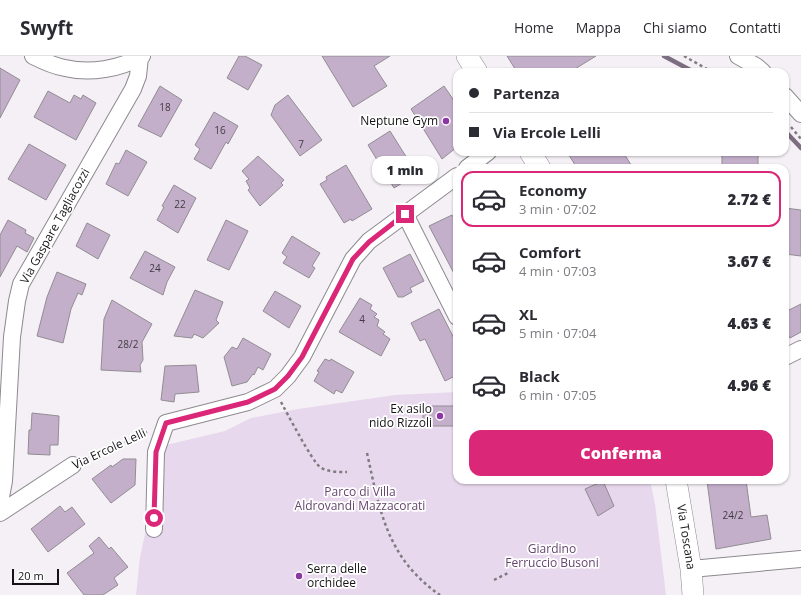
<!DOCTYPE html>
<html lang="it">
<head>
<meta charset="utf-8">
<style>
  body { margin:0; font-family:"Open Sans",sans-serif; background:#f7f7f7; color:#2b2b33; height:100vh; display:flex; flex-direction:column; font-size:15px; white-space:nowrap }
  * { box-sizing:border-box; margin:0 }
  p { font-size:13px; color:#7c7c81 }
  .icon { flex:none; width:22px; height:22px; fill:none; stroke:currentColor; stroke-width:2; stroke-linecap:round; stroke-linejoin:round }
  .map { position:relative; flex:1; overflow:hidden }
  .side { position:absolute; left:453px; top:108px; width:336px; height:320px; display:flex; flex-direction:column; background:#fff; border-radius:12px; box-shadow:0 1px 3px #0004 }
  .side>* { flex:none }
  .hud { position:absolute; left:453px; top:12px; width:336px; height:88px; border-radius:12px; box-shadow:0 1px 3px #0004; display:grid; align-content:center; height:88px; padding:0 16px; background:#fff }
  .scale { position:absolute; left:12px; bottom:10px; width:47px; box-sizing:border-box; padding-left:4px; border:2px solid #151315; border-top:0; font-size:11px; line-height:14px; white-space:nowrap; color:#151315; -webkit-text-stroke:3px #fff; paint-order:stroke }
  .end { position:absolute; width:18px; height:18px; margin:-9px; border:5px solid #db2777; background:#fff; box-shadow:0 0 0 2px #fff }
  .from { border-radius:50% }
  .bubble { position:absolute; height:28px; border-radius:12px; background:#fff; box-shadow:0 1px 3px #0004; font-size:13px; font-weight:800; line-height:28px; text-align:center }
  .hud b { display:flex; align-items:center; gap:14px; height:38px; font-size:15px }
  .hud b+b { border-top:1px solid #e1e1e2 }
  .hud i { width:10px; height:10px; background:#2b2b33 }
  ul { padding:7px 0 0; list-style:none }
  li { display:flex; align-items:center; gap:12px; height:56px; margin:0 8px 6px; padding:0 8px; border:2px solid transparent; border-radius:12px }
  li div { flex:1 }
  li b { display:block; font-size:15px }
  li em { font-style:normal; font-weight:800 }
  li.current { border-color:#db2777 }
  li>.icon { width:36px; height:36px; stroke-width:1.5 }
  .button { display:flex; gap:8px; margin-top:auto; padding:8px 16px }
  .button a { flex:1; height:46px; border-radius:12px; background:#db2777; color:#fff; font-size:16px; font-weight:800; line-height:46px; text-align:center }
  header { display:flex; align-items:center; gap:24px; box-sizing:border-box; height:56px; padding:0 20px; background:#fff; border-bottom:1px solid #e1e1e2 }
  header strong { font-size:19px }
  nav { display:flex; gap:22px; margin-inline-start:auto; font-size:14px }
  .map>svg:first-child { display:block }
</style>
</head>
<body>
<header>
<strong>Swyft</strong>
<nav><a>Home</a><a>Mappa</a><a>Chi siamo</a><a>Contatti</a></nav>
</header>
<div class="map">
<svg width="801" height="539" viewBox="0 0 801 539">
  <rect width="100%" height="100%" fill="#f4f0f5"/>
  <path fill="#e8d8ed" d="M 457,336 L 457,424 L 650,424 L 655,448 L 666,539 L 136,539 L 140,501 L 150,455 L 162,390 L 225,375 L 251,362 L 298,353 L 395,339 Z"/>
  <g fill="none" stroke-linecap="round" stroke-linejoin="round">
    <path stroke="#7c6d81" stroke-width="4.5" d="M 664,0 L 694,16
      M 785,75 L 801,92"/>
  </g>
  <path fill="#c4afcb" stroke="#918d92" d="M 239,0 L 245,0 L 262,9 L 248,34 L 227,22 Z
    M 322,0 L 390,0 L 374,10 L 387,30 L 353,51 Z
    M 507,0 L 596,0 L 570,16 L 517,16 Z
    M 0,12 L 20,24 L 0,62 Z
    M 160,30 L 182,44 L 161,81 L 138,70 Z
    M 444,30 L 457,49 L 457,91 L 442,103 L 411,53 Z
    M 48,35 L 70,47 L 74,39 L 81,43 L 83,39 L 96,47 L 76,84 L 34,61 Z
    M 288,39 L 322,84 L 300,100 L 271,59 L 275,49 Z
    M 214,56 L 238,70 L 228,88 L 226,86 L 211,113 L 194,103 L 200,93 L 195,89 Z
    M 390,75 L 417,118 L 394,132 L 368,89 Z
    M 29,88 L 66,109 L 46,144 L 8,123 Z
    M 126,94 L 147,106 L 128,140 L 106,128 L 116,107 L 119,108 Z
    M 567,96 L 623,96 L 633,112 L 577,112 Z
    M 722,96 L 758,96 L 758,112 L 722,112 Z
    M 258,100 L 284,124 L 281,127 L 283,129 L 260,150 L 248,134 L 250,132 L 246,125 L 249,123 L 242,115 Z
    M 346,109 L 372,153 L 352,165 L 351,163 L 344,167 L 320,128 L 327,124 L 326,121 Z
    M 174,129 L 196,142 L 178,177 L 157,164 L 164,151 L 162,150 Z
    M 785,152 L 801,154 L 801,200 L 785,198 Z
    M 452,159 L 457,168 L 457,223 L 429,170 Z
    M 8,164 L 26,174 L 25,177 L 34,182 L 27,196 L 17,190 L 0,221 L 0,179 Z
    M 226,164 L 248,175 L 229,214 L 207,204 Z
    M 87,167 L 110,179 L 98,203 L 76,190 Z
    M 292,180 L 320,197 L 312,210 L 315,212 L 309,222 L 283,207 L 287,201 L 282,197 Z
    M 145,195 L 175,211 L 167,226 L 163,239 L 130,222 Z
    M 410,198 L 424,225 L 410,232 L 412,236 L 403,241 L 398,241 L 383,212 Z
    M 57,216 L 86,228 L 82,239 L 78,237 L 71,253 L 63,287 L 37,280 L 47,241 Z
    M 195,234 L 223,246 L 216,264 L 219,267 L 203,282 L 194,278 L 192,282 L 174,280 Z
    M 275,235 L 301,250 L 289,272 L 263,255 Z
    M 360,242 L 372,249 L 370,253 L 377,258 L 374,261 L 379,264 L 377,270 L 385,276 L 383,278 L 390,283 L 381,300 L 339,276 Z
    M 112,244 L 152,268 L 142,286 L 143,304 L 140,309 L 141,316 L 101,314 L 104,263 Z
    M 801,248 L 801,276 L 790,282 L 785,273 L 785,256 Z
    M 439,253 L 457,288 L 457,319 L 445,325 L 425,283 L 420,285 L 411,267 Z
    M 243,282 L 271,298 L 263,314 L 258,311 L 254,319 L 253,318 L 247,326 L 232,330 L 224,301 L 232,291 L 237,293 Z
    M 325,303 L 330,305 L 331,303 L 354,316 L 342,337 L 336,334 L 334,338 L 314,325 L 319,316 L 317,315 Z
    M 196,309 L 199,336 L 175,338 L 174,346 L 161,344 L 165,310 Z
    M 423,350 L 457,350 L 457,370 L 423,370 Z
    M 32,357 L 59,360 L 58,389 L 50,389 L 50,399 L 28,398 L 29,374 L 31,374 Z
    M 123,403 L 136,403 L 135,429 L 111,447 L 92,423 L 111,409 L 112,411 Z
    M 718,424 L 746,424 L 751,461 L 767,459 L 771,483 L 716,493 L 707,425 Z
    M 603,425 L 614,450 L 598,460 L 585,433 Z
    M 60,450 L 65,456 L 72,451 L 85,468 L 48,496 L 31,473 Z
    M 99,481 L 109,493 L 111,491 L 128,511 L 114,522 L 118,529 L 103,539 L 84,539 L 67,517 L 94,497 L 89,490 Z"/>
  <g fill="none" stroke-linecap="round" stroke-linejoin="round">
    <g stroke="#8d8a8f" stroke-width="18">
      <path id="minor" d="M 33,0 C 43,5 54,10 65,12 C 90,18 120,13 142,0
        M 738,0 L 756,10 L 763,16
        M 785,40 L 801,58
        M 467,112 L 488,96
        M 405,158 L 457,261
        M 785,301 L 801,293
        M 0,446 L 4,425 L 12,281 L 17,245 L 21,228 L 133,33 L 138,20 L 140,1
        M 0,457 L 73,409
        M 154,473 L 156,396 L 166,367 L 248,346 L 275,333 L 288,320 L 302,301 L 353,203 L 369,185 L 457,120
        M 691,513 L 801,503"/>
    </g>
    <g stroke="#8d8a8f" stroke-width="22">
      <path id="major" d="M 467,0 L 477,16
        M 530,96 L 540,112
        M 676,424 L 691,513 L 693,539"/>
    </g>
    <path stroke="#7f7c80" stroke-width="2.5" stroke-dasharray="3 3" stroke-linecap="butt" d="M 684,0 L 712,16
      M 791,71 L 801,83
      M 281,346 C 287,357 312,405 320,411 C 327,416 339,416 347,416
      M 367,397 C 380,456 387,502 440,539
      M 86,403 L 147,376
      M 494,524 L 508,517"/>
    <use href="#minor" stroke="#fff" stroke-width="16"/>
    <use href="#major" stroke="#fff" stroke-width="21"/>
  </g>
  <g fill="none" stroke-linecap="round" stroke-linejoin="round">
    <path stroke="#db2777" stroke-width="5" d="M 154,462 L 156,396 L 166,367 L 248,346 L 275,333 L 288,320 L 302,301 L 353,203 L 369,186 L 405,158"/>
  </g>
  <g fill="#8b36a3" stroke="#fff" stroke-width="1.5">
    <circle cx="446" cy="65" r="4"/>
    <circle cx="440" cy="360" r="4"/>
    <circle cx="299" cy="520" r="4"/>
  </g>
  <g text-anchor="middle" stroke-width="3.5" stroke-linejoin="round" paint-order="stroke">
    <g font-size="10" fill="#413a42">
      <text x="165" y="55">18</text>
      <text x="220" y="78">16</text>
      <text x="301" y="92">7</text>
      <text x="180" y="152">22</text>
      <text x="155" y="216">24</text>
      <text x="362" y="267">4</text>
      <text x="128" y="292">28/2</text>
      <text x="733" y="463">24/2</text>
    </g>
    <g font-size="12" fill="#151315" stroke="#fff" text-anchor="end">
      <text x="438" y="69">Neptune Gym</text>
      <text x="432" y="357">Ex asilo<tspan x="432" dy="14">nido Rizzoli</tspan></text>
      <text x="307" y="517" text-anchor="start">Serra delle<tspan x="307" dy="14">orchidee</tspan></text>
    </g>
    <g font-size="12" fill="#151315" stroke="#fff">
      <text transform="translate(55 170) rotate(-61)" y="4">Via Gaspare Tagliacozzi</text>
      <text transform="translate(109 393) rotate(-25)" y="4">Via Ercole Lelli</text>
      <text transform="translate(686 481) rotate(81)" y="4">Via Toscana</text>
    </g>
    <g font-size="12" fill="#65466e" stroke="#fff">
      <text x="360" y="440">Parco di Villa<tspan x="360" dy="14">Aldrovandi Mazzacorati</tspan></text>
      <text x="552" y="497">Giardino<tspan x="552" dy="14">Ferruccio Busoni</tspan></text>
    </g>
  </g>
</svg>
<div class="scale">20 m</div>
<i class="end from" style="left:154px;top:462px"></i>
<i class="end" style="left:405px;top:158px"></i>
<div class="bubble" style="left:372px;top:100px;width:66px">1 min</div>
<div class="hud">
<b><i class="from"></i>Partenza</b>
<b><i></i>Via Ercole Lelli</b>
</div>
<section class="side">
<ul>
<li class="current"><svg class="icon" aria-label="car" viewBox="0 0 24 24"><path d="M5 17H2v-5l4-1 3-4h7l3 4 3 1v5h-3M9 17h6M6 11h13"/><circle cx="7" cy="17" r="2"/><circle cx="17" cy="17" r="2"/></svg><div><b>Economy</b><p>3 min · 07:02</p></div><em>2.72 €</em></li>
<li><svg class="icon" aria-label="car" viewBox="0 0 24 24"><path d="M5 17H2v-5l4-1 3-4h7l3 4 3 1v5h-3M9 17h6M6 11h13"/><circle cx="7" cy="17" r="2"/><circle cx="17" cy="17" r="2"/></svg><div><b>Comfort</b><p>4 min · 07:03</p></div><em>3.67 €</em></li>
<li><svg class="icon" aria-label="car" viewBox="0 0 24 24"><path d="M5 17H2v-5l4-1 3-4h7l3 4 3 1v5h-3M9 17h6M6 11h13"/><circle cx="7" cy="17" r="2"/><circle cx="17" cy="17" r="2"/></svg><div><b>XL</b><p>5 min · 07:04</p></div><em>4.63 €</em></li>
<li><svg class="icon" aria-label="car" viewBox="0 0 24 24"><path d="M5 17H2v-5l4-1 3-4h7l3 4 3 1v5h-3M9 17h6M6 11h13"/><circle cx="7" cy="17" r="2"/><circle cx="17" cy="17" r="2"/></svg><div><b>Black</b><p>6 min · 07:05</p></div><em>4.96 €</em></li>
</ul>
<div class="button"><a>Conferma</a></div>
</section>
</div>
</body>
</html>
